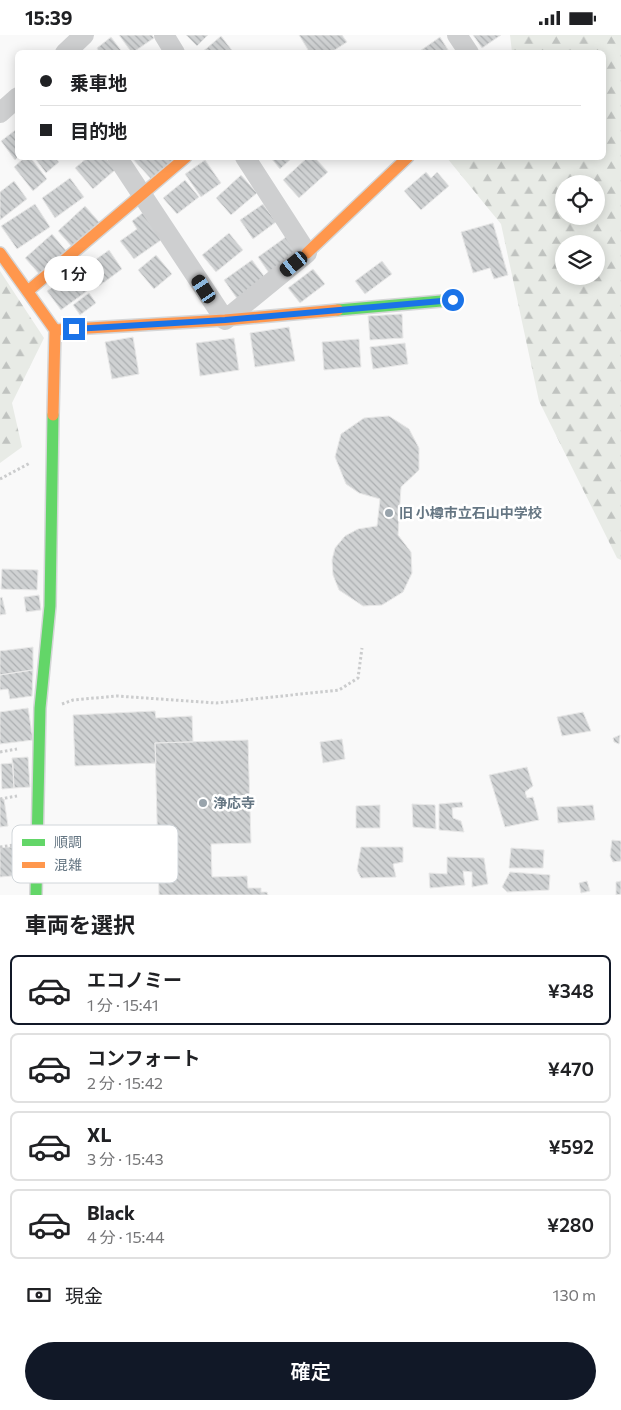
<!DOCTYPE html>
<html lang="ja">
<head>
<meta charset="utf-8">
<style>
  body { margin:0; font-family:Commissioner,"Noto Sans JP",sans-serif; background:#f2f2f2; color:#202124; height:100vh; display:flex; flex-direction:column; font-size:19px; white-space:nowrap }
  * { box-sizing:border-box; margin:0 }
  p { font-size:16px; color:#757577 }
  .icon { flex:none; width:28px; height:28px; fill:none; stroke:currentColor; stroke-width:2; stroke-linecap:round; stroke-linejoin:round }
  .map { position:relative; height:860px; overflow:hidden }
  .details { display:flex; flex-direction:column; background:#fff; flex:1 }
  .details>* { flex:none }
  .hud { position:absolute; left:15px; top:15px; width:591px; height:110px; border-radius:8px; box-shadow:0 2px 12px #0003; display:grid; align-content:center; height:110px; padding:0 25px; background:#fff }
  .buttons { position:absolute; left:555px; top:140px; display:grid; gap:10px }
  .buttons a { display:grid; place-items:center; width:50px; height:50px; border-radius:50%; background:#fff; box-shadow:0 2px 12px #0003; font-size:25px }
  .end { position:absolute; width:22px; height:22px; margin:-11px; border:6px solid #1a73e8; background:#fff; box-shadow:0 0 0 2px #fff }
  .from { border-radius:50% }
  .bubble { position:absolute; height:35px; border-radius:18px; background:#fff; box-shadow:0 2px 12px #0003; font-size:16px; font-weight:600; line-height:35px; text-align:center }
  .car { position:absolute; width:15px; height:30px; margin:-15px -8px; border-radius:6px; box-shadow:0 0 4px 1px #0007; background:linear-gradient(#222 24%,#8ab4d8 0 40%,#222 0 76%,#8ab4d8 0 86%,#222 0) }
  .hud b { display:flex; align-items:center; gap:18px; height:48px; font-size:19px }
  .hud b+b { border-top:1px solid #e0e0e0 }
  .hud i { width:12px; height:12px; background:#202124 }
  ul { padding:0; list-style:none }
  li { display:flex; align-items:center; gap:15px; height:70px; margin:0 10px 8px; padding:0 15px; border:2px solid #e0e0e0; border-radius:8px }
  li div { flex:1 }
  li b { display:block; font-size:19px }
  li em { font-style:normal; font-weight:600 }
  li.selected { border-color:#111827 }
  li>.icon { width:45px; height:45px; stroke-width:1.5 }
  h2 { padding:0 25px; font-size:22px; line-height:60px }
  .pay { display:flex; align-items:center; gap:12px; height:55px; padding:0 25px; font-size:19px }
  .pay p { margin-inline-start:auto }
  .primary-button { display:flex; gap:10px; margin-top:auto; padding:10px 25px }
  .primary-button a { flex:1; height:58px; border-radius:30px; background:#111827; color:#fff; font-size:20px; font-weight:600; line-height:58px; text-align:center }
  .status { display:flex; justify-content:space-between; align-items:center; height:35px; padding:0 25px; background:#fff; direction:ltr }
  .status svg { height:14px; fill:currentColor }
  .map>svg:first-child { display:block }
</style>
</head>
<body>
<div class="status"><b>15:39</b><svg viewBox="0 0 49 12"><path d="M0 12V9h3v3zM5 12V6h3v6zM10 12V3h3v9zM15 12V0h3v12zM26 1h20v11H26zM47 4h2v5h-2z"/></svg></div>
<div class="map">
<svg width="621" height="860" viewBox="0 0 621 860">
  <defs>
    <pattern id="forest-firs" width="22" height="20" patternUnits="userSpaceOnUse" patternTransform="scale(1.25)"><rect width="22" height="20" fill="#e8ebe6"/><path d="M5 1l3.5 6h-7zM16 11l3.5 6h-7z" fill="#c0c3c0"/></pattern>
    <pattern id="building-back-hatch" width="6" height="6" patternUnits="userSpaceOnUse" patternTransform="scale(1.25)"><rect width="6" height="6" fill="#d0d2d3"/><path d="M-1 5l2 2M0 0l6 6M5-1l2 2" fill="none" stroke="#acafb1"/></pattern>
  </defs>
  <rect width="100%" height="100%" fill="#f9f9f9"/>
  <path fill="url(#forest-firs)" fill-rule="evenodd" d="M 510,0 L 621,0 L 621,525 L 617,523 L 539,366 L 501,189 L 447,123 L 604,122 L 604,18 L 512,17 ZM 564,149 L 596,149 L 596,181 L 564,181 ZM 564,209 L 596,209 L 596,241 L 564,241 Z
    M 0,236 L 44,303 L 12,368 L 22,412 L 0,428 Z"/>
  <path fill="url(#building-back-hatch)" stroke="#e8e8e8" d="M 119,0 L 152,0 L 154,3 L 132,18 Z
    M 186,0 L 208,0 L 197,11 Z
    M 299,0 L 342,0 L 347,7 L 330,18 L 310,18 Z
    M 473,0 L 501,0 L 482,13 Z
    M 221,1 L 234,18 L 201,18 Z
    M 111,2 L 123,18 L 100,18 L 97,13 Z
    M 440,2 L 450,18 L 417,18 Z
    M 18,93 L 18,122 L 15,125 L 1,106 Z
    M 25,122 L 30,122 L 47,144 L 33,156 L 14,132 Z
    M 34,122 L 55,122 L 59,127 L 46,138 Z
    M 88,122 L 105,122 L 115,135 L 93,154 L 75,133 Z
    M 131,122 L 176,122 L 153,146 Z
    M 270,122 L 293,122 L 280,134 Z
    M 308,122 L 314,122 L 328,137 L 299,163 L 283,145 Z
    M 205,125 L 221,148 L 201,162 L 185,139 Z
    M 426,137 L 431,143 L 437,137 L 449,151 L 421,175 L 404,156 Z
    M 241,140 L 257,158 L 231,180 L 216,163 Z
    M 70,143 L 84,162 L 55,183 L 42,163 Z
    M 185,145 L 199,162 L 177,179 L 163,163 Z
    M 14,146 L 27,164 L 0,185 L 0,157 Z
    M 35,169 L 50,192 L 17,214 L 1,191 Z
    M 263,169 L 276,187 L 253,204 L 240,185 Z
    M 85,171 L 100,188 L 73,213 L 58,196 Z
    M 144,177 L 164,203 L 134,224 L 120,206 L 137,194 L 132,186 Z
    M 493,188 L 508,240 L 494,244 L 490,233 L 473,238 L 461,197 Z
    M 229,198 L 243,215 L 216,237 L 202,220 Z
    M 52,199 L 68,218 L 41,241 L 25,223 Z
    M 290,199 L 303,217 L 271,241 L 258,222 Z
    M 109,215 L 122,234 L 99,251 L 85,232 Z
    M 156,220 L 172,239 L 154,254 L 138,235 Z
    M 252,225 L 267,245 L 238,265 L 224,245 Z
    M 382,226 L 392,239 L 365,259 L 355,246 Z
    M 313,234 L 325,249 L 300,268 L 288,253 Z
    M 73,237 L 87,256 L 61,275 L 47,256 Z
    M 89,258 L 96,268 L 80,280 L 73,270 Z
    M 402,279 L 403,303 L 370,305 L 368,281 Z
    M 289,292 L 295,326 L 255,332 L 250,298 Z
    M 133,302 L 139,339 L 112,344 L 105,307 Z
    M 234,303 L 239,335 L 200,341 L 196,308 Z
    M 359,304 L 361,332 L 324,335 L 322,307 Z
    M 405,308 L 408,329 L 373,334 L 370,312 Z
    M 389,381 L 409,394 L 419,413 L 419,435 L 401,452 L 398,500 L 411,517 L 412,538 L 403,557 L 382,570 L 363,571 L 339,555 L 333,540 L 332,525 L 335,513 L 345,501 L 358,494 L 377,491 L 380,464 L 359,458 L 346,449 L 335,422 L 341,399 L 364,383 Z
    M 2,534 L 38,535 L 37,555 L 1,554 Z
    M 39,560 L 41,575 L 26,577 L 24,562 Z
    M 2,562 L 6,579 L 0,580 L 0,563 Z
    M 33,612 L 33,635 L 0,640 L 0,616 Z
    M 33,635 L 32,661 L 10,664 L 8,654 L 0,655 L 0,640 Z
    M 28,673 L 33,705 L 0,709 L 0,677 Z
    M 155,676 L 156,683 L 192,681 L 193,707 L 155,708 L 156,728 L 75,731 L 73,680 Z
    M 583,677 L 591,696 L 562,701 L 557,682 Z
    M 620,700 L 619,709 L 614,707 L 613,703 Z
    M 342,704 L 345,724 L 323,728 L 320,707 Z
    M 248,705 L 251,808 L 211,809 L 212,842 L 247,841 L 248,853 L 261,853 L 261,857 L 267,857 L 268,860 L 159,860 L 155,708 Z
    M 28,722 L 30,752 L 14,753 L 12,723 Z
    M 13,728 L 14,753 L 2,754 L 1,729 Z
    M 527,732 L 533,751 L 525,757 L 527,763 L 533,762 L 539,785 L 505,792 L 489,740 Z
    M 0,764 L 4,764 L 8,791 L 0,792 Z
    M 462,767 L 463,772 L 452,773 L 453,783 L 461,786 L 464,797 L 439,795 L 439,769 Z
    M 412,769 L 435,770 L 436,794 L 413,792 Z
    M 380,770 L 380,793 L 356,793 L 356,771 Z
    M 593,770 L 595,785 L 558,788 L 557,772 Z
    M 612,805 L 621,806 L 621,826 L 613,827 L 610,821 Z
    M 20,811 L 22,840 L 0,842 L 0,813 Z
    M 361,812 L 403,812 L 403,827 L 393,829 L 396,842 L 361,843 L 357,835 Z
    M 511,813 L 544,815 L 543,833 L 509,833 Z
    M 447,822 L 484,823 L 488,849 L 472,852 L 472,837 L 463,836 L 465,850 L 430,853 L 429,838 L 447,839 Z
    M 510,837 L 550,840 L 549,855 L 507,857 L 502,852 Z
    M 587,846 L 590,856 L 581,858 L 579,848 Z
    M 621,846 L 621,859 L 616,860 L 616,847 Z"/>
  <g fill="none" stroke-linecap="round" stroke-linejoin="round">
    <g stroke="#d5d6d7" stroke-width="14">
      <path id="fast" d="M 338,275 L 453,265
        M 36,860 L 40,673 L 50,571 L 53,380"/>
    </g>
    <g stroke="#d5d6d7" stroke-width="14">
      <path id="slow" d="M 0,218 L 55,295 L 53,380
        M 307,218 L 408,122
        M 28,256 L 186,122
        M 55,295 L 225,285 L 338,275"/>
    </g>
    <path stroke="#cbcccd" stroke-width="3" stroke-dasharray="2.5 2.5" stroke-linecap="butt" d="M 0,444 L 30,428
      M 62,669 L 73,665 L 117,661 L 216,668 L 339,655 L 358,643 L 362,613
      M 0,717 L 17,714
      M 0,764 L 17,761
      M 0,812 L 14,810"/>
    <path stroke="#cecfd0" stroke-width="20" d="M 164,0 L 175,18
      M 457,0 L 469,18
      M 65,18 L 84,0
      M 0,78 L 18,62
      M 117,122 L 225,285 L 307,218 L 245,122"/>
    <use href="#fast" stroke="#63d668" stroke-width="11"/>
    <use href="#slow" stroke="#ff974d" stroke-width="11"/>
  </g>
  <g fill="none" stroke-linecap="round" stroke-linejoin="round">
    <path stroke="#1a73e8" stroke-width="6" d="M 74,294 L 225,285 L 453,265"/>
  </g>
  <g fill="#99a4ac" stroke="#fff" stroke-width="2">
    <circle cx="389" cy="478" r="5"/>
    <circle cx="203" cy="768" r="5"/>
  </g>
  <g text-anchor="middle" stroke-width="5" stroke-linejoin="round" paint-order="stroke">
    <g font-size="14" font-weight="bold" fill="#657683" stroke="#fff" text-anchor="start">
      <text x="399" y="483">旧 小樽市立石山中学校</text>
      <text x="213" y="773">浄応寺</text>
    </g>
  </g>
  <rect x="12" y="790" width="166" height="58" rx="8" fill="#fff" stroke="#d1d6da" stroke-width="1"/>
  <rect x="22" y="804" width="23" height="7" fill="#63d668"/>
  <rect x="22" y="827" width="23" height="6" fill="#ff974d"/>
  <g font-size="14" fill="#657683">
    <text x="54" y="812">順調</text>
    <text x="54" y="835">混雑</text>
  </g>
</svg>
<div class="buttons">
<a><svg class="icon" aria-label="locate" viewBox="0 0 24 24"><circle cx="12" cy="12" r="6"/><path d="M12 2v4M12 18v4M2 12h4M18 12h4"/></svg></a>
<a><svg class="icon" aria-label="layers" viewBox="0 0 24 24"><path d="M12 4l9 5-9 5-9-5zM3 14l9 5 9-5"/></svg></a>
</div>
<i class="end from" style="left:453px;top:265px"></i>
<i class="end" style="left:74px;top:294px"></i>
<div class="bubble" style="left:44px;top:221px;width:60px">1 分</div>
<i class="car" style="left:294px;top:229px;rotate:231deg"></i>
<i class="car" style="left:204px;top:254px;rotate:327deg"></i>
<div class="hud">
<b><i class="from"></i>乗車地</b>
<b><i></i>目的地</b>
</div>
</div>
<section class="details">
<h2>車両を選択</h2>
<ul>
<li class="selected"><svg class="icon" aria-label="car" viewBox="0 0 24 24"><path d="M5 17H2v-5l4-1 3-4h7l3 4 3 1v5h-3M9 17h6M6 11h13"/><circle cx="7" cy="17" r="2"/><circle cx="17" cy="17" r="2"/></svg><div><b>エコノミー</b><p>1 分 · 15:41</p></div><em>¥348</em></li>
<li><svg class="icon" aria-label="car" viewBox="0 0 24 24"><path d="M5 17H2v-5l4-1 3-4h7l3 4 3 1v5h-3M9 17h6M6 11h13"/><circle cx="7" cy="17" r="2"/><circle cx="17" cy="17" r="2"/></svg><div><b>コンフォート</b><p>2 分 · 15:42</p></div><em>¥470</em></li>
<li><svg class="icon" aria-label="car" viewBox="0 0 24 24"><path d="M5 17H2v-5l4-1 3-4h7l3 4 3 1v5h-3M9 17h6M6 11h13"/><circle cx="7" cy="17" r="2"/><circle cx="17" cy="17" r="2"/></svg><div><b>XL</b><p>3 分 · 15:43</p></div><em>¥592</em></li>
<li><svg class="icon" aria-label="car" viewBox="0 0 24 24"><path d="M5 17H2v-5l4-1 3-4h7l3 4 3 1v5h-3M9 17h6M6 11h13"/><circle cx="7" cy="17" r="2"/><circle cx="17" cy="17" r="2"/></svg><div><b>Black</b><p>4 分 · 15:44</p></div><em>¥280</em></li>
</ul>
<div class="pay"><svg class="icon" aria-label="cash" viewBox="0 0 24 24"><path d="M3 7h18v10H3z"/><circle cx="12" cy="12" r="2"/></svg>現金<p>130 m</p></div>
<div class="primary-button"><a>確定</a></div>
</section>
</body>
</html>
